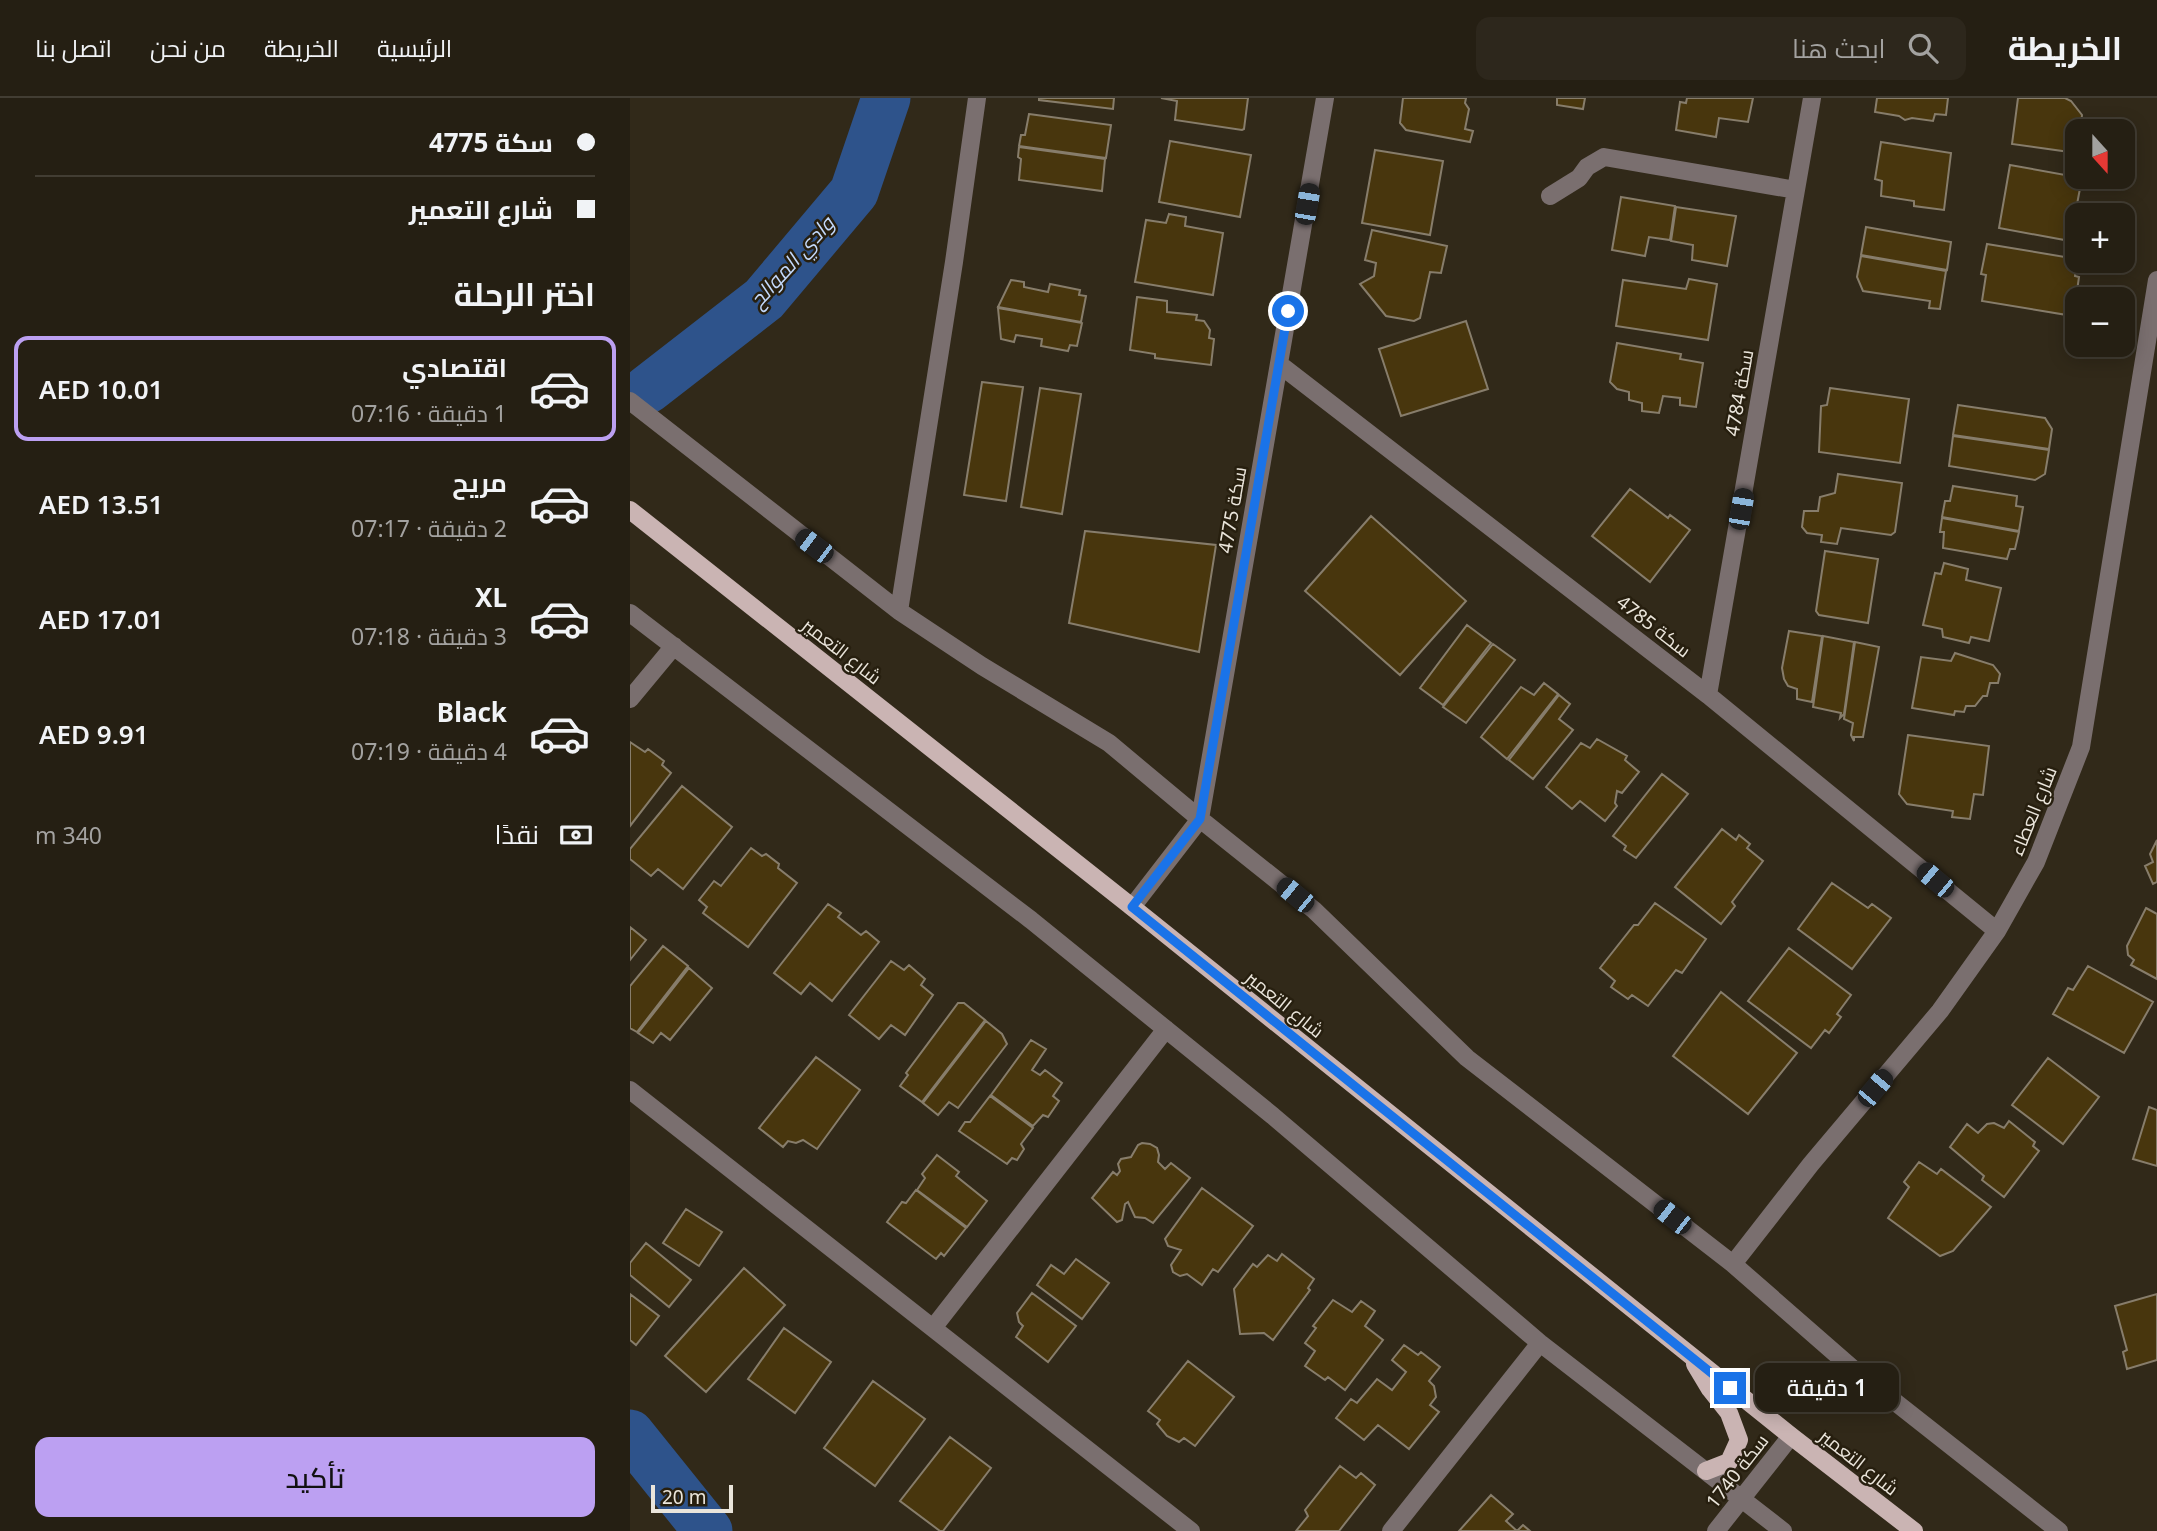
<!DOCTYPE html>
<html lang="ar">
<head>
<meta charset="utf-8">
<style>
  body { margin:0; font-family:"Noto Sans",Cairo,sans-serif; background:#2d271c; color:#f1f3f6; direction:rtl; height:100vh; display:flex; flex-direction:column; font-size:26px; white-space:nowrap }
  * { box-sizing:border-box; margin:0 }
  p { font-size:23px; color:#a3a2a0 }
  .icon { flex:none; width:38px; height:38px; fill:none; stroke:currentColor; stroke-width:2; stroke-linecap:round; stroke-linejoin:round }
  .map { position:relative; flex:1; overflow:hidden; direction:ltr }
  .side { display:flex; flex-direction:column; background:#251f13; width:630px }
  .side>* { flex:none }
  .top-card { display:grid; align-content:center; height:154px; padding:0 35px; background:#251f13 }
  .needle { width:46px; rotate:159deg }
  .buttons { position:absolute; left:1435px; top:21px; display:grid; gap:14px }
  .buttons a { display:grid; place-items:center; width:70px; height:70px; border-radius:14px; background:#251f13; box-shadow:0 4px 18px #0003,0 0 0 2px #423d33; font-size:35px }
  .scale { position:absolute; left:21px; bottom:18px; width:82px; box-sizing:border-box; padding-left:7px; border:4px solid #eae5db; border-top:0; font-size:19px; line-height:24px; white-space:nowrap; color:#eae5db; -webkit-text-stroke:5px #271f0f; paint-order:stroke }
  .end { position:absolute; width:32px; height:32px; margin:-16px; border:9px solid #1a73e8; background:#fff; box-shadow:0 0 0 4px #fff }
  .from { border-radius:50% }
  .bubble { position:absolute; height:49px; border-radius:14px; background:#251f13; box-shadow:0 4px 18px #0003,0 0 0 2px #423d33; font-size:23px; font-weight:600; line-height:49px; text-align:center; direction:rtl }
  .car { position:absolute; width:21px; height:42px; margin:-21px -10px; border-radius:9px; box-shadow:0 0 5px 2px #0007; background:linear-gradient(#222 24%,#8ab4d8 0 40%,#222 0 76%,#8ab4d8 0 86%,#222 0) }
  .top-card b { display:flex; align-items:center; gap:24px; height:66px; font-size:26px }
  .top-card b+b { border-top:2px solid #423d33 }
  .top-card i { width:18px; height:18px; background:#f1f3f6 }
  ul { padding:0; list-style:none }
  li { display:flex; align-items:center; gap:21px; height:105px; margin:0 14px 10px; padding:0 21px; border:4px solid transparent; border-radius:14px }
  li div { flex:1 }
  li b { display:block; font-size:26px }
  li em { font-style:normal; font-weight:600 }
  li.active { border-color:#bca0f2 }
  li>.icon { width:63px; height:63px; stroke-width:1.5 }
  h2 { padding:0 35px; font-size:32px; line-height:84px }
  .pay { display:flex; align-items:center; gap:18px; height:77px; padding:0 35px; font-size:26px }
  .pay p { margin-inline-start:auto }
  .cta { display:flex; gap:14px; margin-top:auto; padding:14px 35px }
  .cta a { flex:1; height:80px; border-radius:14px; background:#bca0f2; color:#111; font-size:28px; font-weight:600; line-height:80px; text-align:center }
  header { display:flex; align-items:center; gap:42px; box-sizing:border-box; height:98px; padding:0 35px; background:#251f13; border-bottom:2px solid #423d33 }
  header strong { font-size:33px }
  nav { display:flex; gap:38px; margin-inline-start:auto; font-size:24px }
  .search { width:490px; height:63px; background:#2d271c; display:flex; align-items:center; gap:18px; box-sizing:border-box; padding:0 24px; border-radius:14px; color:#a3a2a0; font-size:26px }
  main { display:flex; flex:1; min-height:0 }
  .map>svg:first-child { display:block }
</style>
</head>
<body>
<header>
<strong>الخريطة</strong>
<div class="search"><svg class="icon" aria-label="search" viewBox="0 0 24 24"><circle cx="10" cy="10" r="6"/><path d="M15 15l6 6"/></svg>ابحث هنا</div>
<nav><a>الرئيسية</a><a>الخريطة</a><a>من نحن</a><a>اتصل بنا</a></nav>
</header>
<main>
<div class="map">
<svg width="1527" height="1433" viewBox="0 0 1527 1433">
  <rect width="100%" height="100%" fill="#312919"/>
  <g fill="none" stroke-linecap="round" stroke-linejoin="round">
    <path stroke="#2e538b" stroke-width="49" d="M 18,291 L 134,201 L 224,94 L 256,0
      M 0,1336 L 78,1433"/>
  </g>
  <path fill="#48360d" stroke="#877d6b" stroke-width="2" d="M 409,0 L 484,0 L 483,11 L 409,2 Z
    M 531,0 L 618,0 L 614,31 L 612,32 L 545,22 L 547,3 Z
    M 773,0 L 836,0 L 835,5 L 839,11 L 835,31 L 843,33 L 840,44 L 776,32 L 770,25 Z
    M 927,0 L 955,0 L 953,11 L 927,7 Z
    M 1057,0 L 1123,0 L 1118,24 L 1089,20 L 1086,39 L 1046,32 L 1050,4 L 1056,5 Z
    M 1247,0 L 1318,0 L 1316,17 L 1305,16 L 1303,23 L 1282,20 L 1275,22 L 1269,18 L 1245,14 Z
    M 1388,0 L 1435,0 L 1441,3 L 1452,17 L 1451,26 L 1461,28 L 1460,33 L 1447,33 L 1447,55 L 1382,46 Z
    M 399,16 L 481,27 L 476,60 L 389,48 L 391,37 L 395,37 Z
    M 540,43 L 621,57 L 610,119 L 529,104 Z
    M 1251,44 L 1321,55 L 1314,112 L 1284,108 L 1284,103 L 1251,98 L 1252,83 L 1245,81 Z
    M 389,49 L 475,61 L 472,93 L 389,82 L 391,61 L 388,59 Z
    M 745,52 L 813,63 L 800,137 L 732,125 Z
    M 1380,67 L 1452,80 L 1440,143 L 1369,130 Z
    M 991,99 L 1045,108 L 1040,142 L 1019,139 L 1015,158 L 982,152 Z
    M 1046,109 L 1106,118 L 1097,168 L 1062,162 L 1063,147 L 1041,143 Z
    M 539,116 L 556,119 L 555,128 L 593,135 L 583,197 L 505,184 L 516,122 L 536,125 Z
    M 1236,129 L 1321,144 L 1317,172 L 1231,157 Z
    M 742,132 L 817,148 L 811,175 L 800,174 L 790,220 L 784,223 L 756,218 L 730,186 L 744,178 L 746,165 L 735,162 Z
    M 1357,146 L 1447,161 L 1445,178 L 1449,179 L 1447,193 L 1442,194 L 1437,217 L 1352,203 L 1356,177 L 1351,176 Z
    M 1231,158 L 1316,173 L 1310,211 L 1299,210 L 1300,203 L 1233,193 L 1227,179 Z
    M 1059,181 L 1087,186 L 1078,242 L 986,228 L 993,182 L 1056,191 Z
    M 381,182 L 394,184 L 394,189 L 418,194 L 420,186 L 450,192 L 449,197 L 456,198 L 451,224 L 368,209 Z
    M 507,199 L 537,203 L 537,214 L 567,217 L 566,222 L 574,223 L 580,232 L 579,240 L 584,241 L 581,267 L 525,260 L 525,256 L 500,252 Z
    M 368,210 L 452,225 L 447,248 L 440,247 L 438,253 L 411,248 L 412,241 L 386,237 L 384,244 L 371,241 Z
    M 836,223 L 858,291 L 771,318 L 749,251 Z
    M 987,245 L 1051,256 L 1050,261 L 1073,265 L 1066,309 L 1050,307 L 1050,300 L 1033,298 L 1029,315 L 1012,313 L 1012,305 L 999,302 L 999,294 L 987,291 L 980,284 Z
    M 352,284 L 393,289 L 376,403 L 334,397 Z
    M 410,290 L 451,296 L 432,416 L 391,409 Z
    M 1200,290 L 1279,301 L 1270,365 L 1189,354 L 1191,308 L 1197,307 Z
    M 1328,307 L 1415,320 L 1422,331 L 1419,351 L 1323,337 Z
    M 1323,338 L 1419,352 L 1415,376 L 1405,382 L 1319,368 Z
    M 1208,376 L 1272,385 L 1265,434 L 1261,437 L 1211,430 L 1207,446 L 1191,444 L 1192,437 L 1177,435 L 1172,429 L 1174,413 L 1188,413 L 1190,399 L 1205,395 Z
    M 1323,388 L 1387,398 L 1386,408 L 1393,409 L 1389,433 L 1312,419 L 1315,403 L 1320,403 Z
    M 1000,391 L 1038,420 L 1040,417 L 1060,432 L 1020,484 L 962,438 Z
    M 741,418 L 836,503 L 770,577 L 675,493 Z
    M 1312,420 L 1389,434 L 1385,451 L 1380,451 L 1377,461 L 1313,450 L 1314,434 L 1310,434 Z
    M 455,433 L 586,447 L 569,554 L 439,525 Z
    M 1195,453 L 1248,461 L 1238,525 L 1189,517 L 1186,513 Z
    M 1314,465 L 1338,471 L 1336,482 L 1371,490 L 1359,543 L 1341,539 L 1339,545 L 1313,539 L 1312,531 L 1293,527 L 1305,475 L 1311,476 Z
    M 837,527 L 861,545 L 813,607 L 790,590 Z
    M 1159,533 L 1192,538 L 1182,604 L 1167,601 L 1167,591 L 1158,588 L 1154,581 L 1152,570 Z
    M 1193,538 L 1224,544 L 1214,616 L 1210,620 L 1211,615 L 1183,609 Z
    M 1225,544 L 1249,549 L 1233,639 L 1224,639 L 1224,643 L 1221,637 L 1223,625 L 1214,621 Z
    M 863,546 L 885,562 L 836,625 L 813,609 Z
    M 1325,555 L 1363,567 L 1370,576 L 1368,585 L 1360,585 L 1357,598 L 1353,598 L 1345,608 L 1336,608 L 1334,614 L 1325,613 L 1324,617 L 1282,610 L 1291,559 L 1321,563 Z
    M 914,585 L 928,596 L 877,661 L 851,639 L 891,589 L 904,597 Z
    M 929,597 L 940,606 L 929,621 L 943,632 L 903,681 L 879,662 Z
    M 1278,637 L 1359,648 L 1353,697 L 1344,696 L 1340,721 L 1322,719 L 1323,713 L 1277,706 L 1269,696 Z
    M 967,641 L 997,658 L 995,662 L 1009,674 L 992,695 L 987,693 L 985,705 L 987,708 L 975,723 L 950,703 L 942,711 L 916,689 L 951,645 L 960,650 Z
    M 0,644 L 15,654 L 18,651 L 34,663 L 32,667 L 41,675 L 0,728 Z
    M 1032,676 L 1058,696 L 1006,760 L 994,752 L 996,748 L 983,738 Z
    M 52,688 L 102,729 L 53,791 L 28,771 L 21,778 L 0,761 L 0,751 Z
    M 1092,731 L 1106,742 L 1109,737 L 1120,746 L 1117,750 L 1133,763 L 1102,804 L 1105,808 L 1091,826 L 1045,789 Z
    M 1527,742 L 1527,784 L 1523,786 L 1515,768 L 1523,764 L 1520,756 Z
    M 121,750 L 132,758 L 136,756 L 149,766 L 148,770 L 167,785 L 118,849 L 73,815 L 77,809 L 69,802 L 84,783 L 91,788 Z
    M 1202,785 L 1238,810 L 1242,806 L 1261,820 L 1222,871 L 1168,831 Z
    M 1025,805 L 1076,841 L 1052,875 L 1046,872 L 1018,908 L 1002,897 L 998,901 L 981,889 L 985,883 L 970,870 L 1004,827 L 1008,827 Z
    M 198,806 L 211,815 L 208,819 L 231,837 L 236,833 L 249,844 L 202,903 L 180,885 L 171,896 L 144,875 Z
    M 1516,810 L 1527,816 L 1527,881 L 1501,867 L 1504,862 L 1498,857 L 1497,848 Z
    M 0,829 L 16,842 L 0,862 Z
    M 33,848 L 58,868 L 7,934 L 0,930 L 0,888 Z
    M 1159,850 L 1221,897 L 1207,916 L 1211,919 L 1199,935 L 1195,932 L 1181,950 L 1118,903 Z
    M 261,863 L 274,872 L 279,867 L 295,881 L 291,887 L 303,897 L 275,937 L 261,927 L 249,941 L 219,917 Z
    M 1458,868 L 1523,904 L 1494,955 L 1423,916 L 1438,890 L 1443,892 Z
    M 59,870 L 82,890 L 40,942 L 31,935 L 23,945 L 8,935 Z
    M 1091,894 L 1167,955 L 1118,1016 L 1043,958 Z
    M 328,905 L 334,905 L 355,922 L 292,1004 L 270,988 L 278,977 L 276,975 Z
    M 356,923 L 372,936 L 377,946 L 328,1010 L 319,1004 L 308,1017 L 293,1005 Z
    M 401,942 L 416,951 L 402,972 L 410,977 L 415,972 L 432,985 L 423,998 L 429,1003 L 418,1019 L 413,1017 L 403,1028 L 361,997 Z
    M 186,959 L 230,992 L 187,1051 L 173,1042 L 166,1045 L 158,1043 L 153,1049 L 129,1030 Z
    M 1418,960 L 1469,999 L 1433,1046 L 1382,1007 Z
    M 360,998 L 403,1030 L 391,1046 L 394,1051 L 387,1062 L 382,1060 L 377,1066 L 329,1033 L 335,1024 L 340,1024 Z
    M 1519,1009 L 1527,1012 L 1527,1068 L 1503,1061 Z
    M 1379,1023 L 1405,1044 L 1403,1048 L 1409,1053 L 1374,1099 L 1352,1082 L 1354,1078 L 1320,1049 L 1337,1026 L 1348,1035 L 1357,1026 L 1364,1025 L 1374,1030 Z
    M 512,1045 L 520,1046 L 527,1050 L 529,1057 L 528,1064 L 535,1071 L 541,1065 L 560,1080 L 523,1125 L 515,1120 L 505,1119 L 498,1104 L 495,1106 L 492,1122 L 487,1124 L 462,1100 L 483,1074 L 487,1077 L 490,1073 L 488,1066 L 491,1061 L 501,1059 L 508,1047 Z
    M 307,1057 L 329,1074 L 326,1078 L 357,1103 L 337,1129 L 287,1092 L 295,1080 L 292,1076 Z
    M 1289,1064 L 1307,1076 L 1311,1071 L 1361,1109 L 1323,1153 L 1310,1158 L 1258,1120 L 1279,1089 L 1274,1084 Z
    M 572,1090 L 623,1128 L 588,1174 L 583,1171 L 572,1187 L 557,1176 L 550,1178 L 543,1174 L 541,1167 L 551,1152 L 538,1148 L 535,1141 Z
    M 286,1092 L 336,1130 L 314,1158 L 311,1155 L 306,1161 L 257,1124 L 272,1104 L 276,1105 Z
    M 56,1111 L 92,1134 L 69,1168 L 33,1145 Z
    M 16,1145 L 61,1182 L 39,1209 L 0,1177 L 0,1165 Z
    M 652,1156 L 684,1181 L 678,1190 L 680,1192 L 643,1242 L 634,1235 L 610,1236 L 604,1191 L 623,1166 L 627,1169 L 638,1157 L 647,1163 Z
    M 446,1161 L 479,1185 L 452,1221 L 407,1187 L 421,1167 L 434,1176 Z
    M 114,1170 L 155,1207 L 76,1294 L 35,1258 Z
    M 402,1195 L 446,1228 L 418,1264 L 386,1239 L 393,1228 L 389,1224 L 387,1215 Z
    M 0,1196 L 29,1218 L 6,1247 L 0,1242 Z
    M 1527,1196 L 1527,1262 L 1497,1271 L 1493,1254 L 1497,1252 L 1485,1208 Z
    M 703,1202 L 722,1214 L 731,1203 L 745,1213 L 735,1228 L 753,1242 L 715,1292 L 698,1279 L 695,1282 L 675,1268 L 685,1253 L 675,1245 L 686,1230 L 683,1228 Z
    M 154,1230 L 201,1264 L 165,1315 L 118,1281 Z
    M 774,1247 L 788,1257 L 791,1254 L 810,1269 L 799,1283 L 804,1288 L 806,1299 L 800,1307 L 809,1314 L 779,1351 L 748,1327 L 734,1342 L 706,1320 L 721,1301 L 727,1305 L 747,1281 L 762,1292 L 776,1274 L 762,1262 Z
    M 558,1263 L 604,1299 L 565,1348 L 554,1340 L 549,1344 L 537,1338 L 527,1326 L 530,1322 L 518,1313 Z
    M 243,1283 L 295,1321 L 245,1388 L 194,1350 Z
    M 320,1339 L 361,1370 L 313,1433 L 310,1433 L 270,1403 Z
    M 710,1368 L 726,1380 L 731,1375 L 745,1387 L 709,1433 L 666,1433 L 678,1418 L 675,1412 Z
    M 861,1397 L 883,1416 L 876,1423 L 887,1433 L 893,1427 L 900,1433 L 829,1433 Z"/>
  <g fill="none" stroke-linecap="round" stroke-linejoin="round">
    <path stroke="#7a6f6f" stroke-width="18" d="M 920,98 L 949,80 L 957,69 L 974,59 L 1166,92
      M 649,266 L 1078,597 L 1367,833
      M 0,303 L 269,513 L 352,568 L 479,645 L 570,721 L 684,812 L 837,960 L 1103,1166 L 1222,1270 L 1429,1433
      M 269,513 L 324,164 L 347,0
      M 0,515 L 401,822 L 643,1018 L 910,1245 L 1153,1433
      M 1078,597 L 1182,0
      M 0,601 L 44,548
      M 502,809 L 570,721 L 695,0
      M 0,992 L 561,1433
      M 1103,1166 L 1181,1066 L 1310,913 L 1367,833 L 1406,764 L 1451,649 L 1527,182
      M 303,1230 L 536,931
      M 761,1433 L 910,1245
      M 1086,1433 L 1161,1338"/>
    <path stroke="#cab4b3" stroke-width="18" d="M 0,412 L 502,809 L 1161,1338 L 1284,1433
      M 1065,1266 L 1080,1291 L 1099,1315 L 1109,1342 L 1099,1364 L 1076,1373"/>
  </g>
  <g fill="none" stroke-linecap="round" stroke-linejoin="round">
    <path stroke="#1a73e8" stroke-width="9" d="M 658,213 L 570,721 L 502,809 L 1100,1290"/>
  </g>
  <g text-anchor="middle" stroke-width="5" stroke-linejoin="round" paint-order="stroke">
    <g font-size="19" fill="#eae5db" stroke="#271f0f">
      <text transform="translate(1109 295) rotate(-80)" y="7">سكة 4784</text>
      <text transform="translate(602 412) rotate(-80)" y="7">سكة 4775</text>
      <text transform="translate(1024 528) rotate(38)" y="7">سكة 4785</text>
      <text transform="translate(212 553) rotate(38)" y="7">شارع التعمير</text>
      <text transform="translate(1403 713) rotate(-68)" y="7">شارع العطاء</text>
      <text transform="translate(655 906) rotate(39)" y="7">شارع التعمير</text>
      <text transform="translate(1229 1364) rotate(38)" y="7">شارع التعمير</text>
      <text transform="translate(1107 1373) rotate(-52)" y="7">سكة 1740</text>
    </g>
    <g font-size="21" font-style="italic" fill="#c3d9fb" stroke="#271f0f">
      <text transform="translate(162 164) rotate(-48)" y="7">وادي الموالح</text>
    </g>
  </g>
</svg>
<div class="buttons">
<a><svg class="needle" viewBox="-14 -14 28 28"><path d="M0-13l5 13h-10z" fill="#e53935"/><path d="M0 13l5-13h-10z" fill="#a3a2a0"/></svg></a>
<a>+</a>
<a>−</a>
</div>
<div class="scale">20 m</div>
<i class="end from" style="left:658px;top:213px"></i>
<i class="end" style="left:1100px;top:1290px"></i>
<div class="bubble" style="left:1125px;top:1265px;width:144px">1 دقيقة</div>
<i class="car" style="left:677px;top:106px;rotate:10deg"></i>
<i class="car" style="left:1111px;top:411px;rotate:10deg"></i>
<i class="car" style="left:184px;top:448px;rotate:307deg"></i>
<i class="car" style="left:1305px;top:782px;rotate:310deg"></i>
<i class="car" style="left:665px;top:797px;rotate:309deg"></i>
<i class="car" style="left:1245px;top:990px;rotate:40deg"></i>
<i class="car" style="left:1042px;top:1119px;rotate:308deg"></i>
</div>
<section class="side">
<div class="top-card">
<b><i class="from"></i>سكة 4775</b>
<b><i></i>شارع التعمير</b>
</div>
<h2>اختر الرحلة</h2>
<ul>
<li class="active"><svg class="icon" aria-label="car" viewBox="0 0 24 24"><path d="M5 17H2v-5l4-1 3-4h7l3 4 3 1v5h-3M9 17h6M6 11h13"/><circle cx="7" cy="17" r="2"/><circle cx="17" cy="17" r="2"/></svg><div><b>اقتصادي</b><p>1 دقيقة · 07:16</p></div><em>AED 10.01</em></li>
<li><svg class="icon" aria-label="car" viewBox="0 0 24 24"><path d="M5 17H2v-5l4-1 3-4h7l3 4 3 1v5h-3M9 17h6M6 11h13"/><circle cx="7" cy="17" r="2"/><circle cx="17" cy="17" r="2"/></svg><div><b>مريح</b><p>2 دقيقة · 07:17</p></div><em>AED 13.51</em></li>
<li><svg class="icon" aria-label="car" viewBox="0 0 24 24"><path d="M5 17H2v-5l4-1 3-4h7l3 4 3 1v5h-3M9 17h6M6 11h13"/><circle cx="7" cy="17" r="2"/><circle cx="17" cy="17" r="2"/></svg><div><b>XL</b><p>3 دقيقة · 07:18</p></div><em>AED 17.01</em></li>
<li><svg class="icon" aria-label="car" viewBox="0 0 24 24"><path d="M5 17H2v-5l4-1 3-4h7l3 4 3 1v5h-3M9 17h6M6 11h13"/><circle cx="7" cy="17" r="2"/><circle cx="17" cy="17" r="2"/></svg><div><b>Black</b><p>4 دقيقة · 07:19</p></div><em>AED 9.91</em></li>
</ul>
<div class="pay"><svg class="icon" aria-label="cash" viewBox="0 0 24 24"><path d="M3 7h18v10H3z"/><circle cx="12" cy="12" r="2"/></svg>نقدًا<p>340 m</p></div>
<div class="cta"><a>تأكيد</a></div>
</section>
</main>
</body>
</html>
